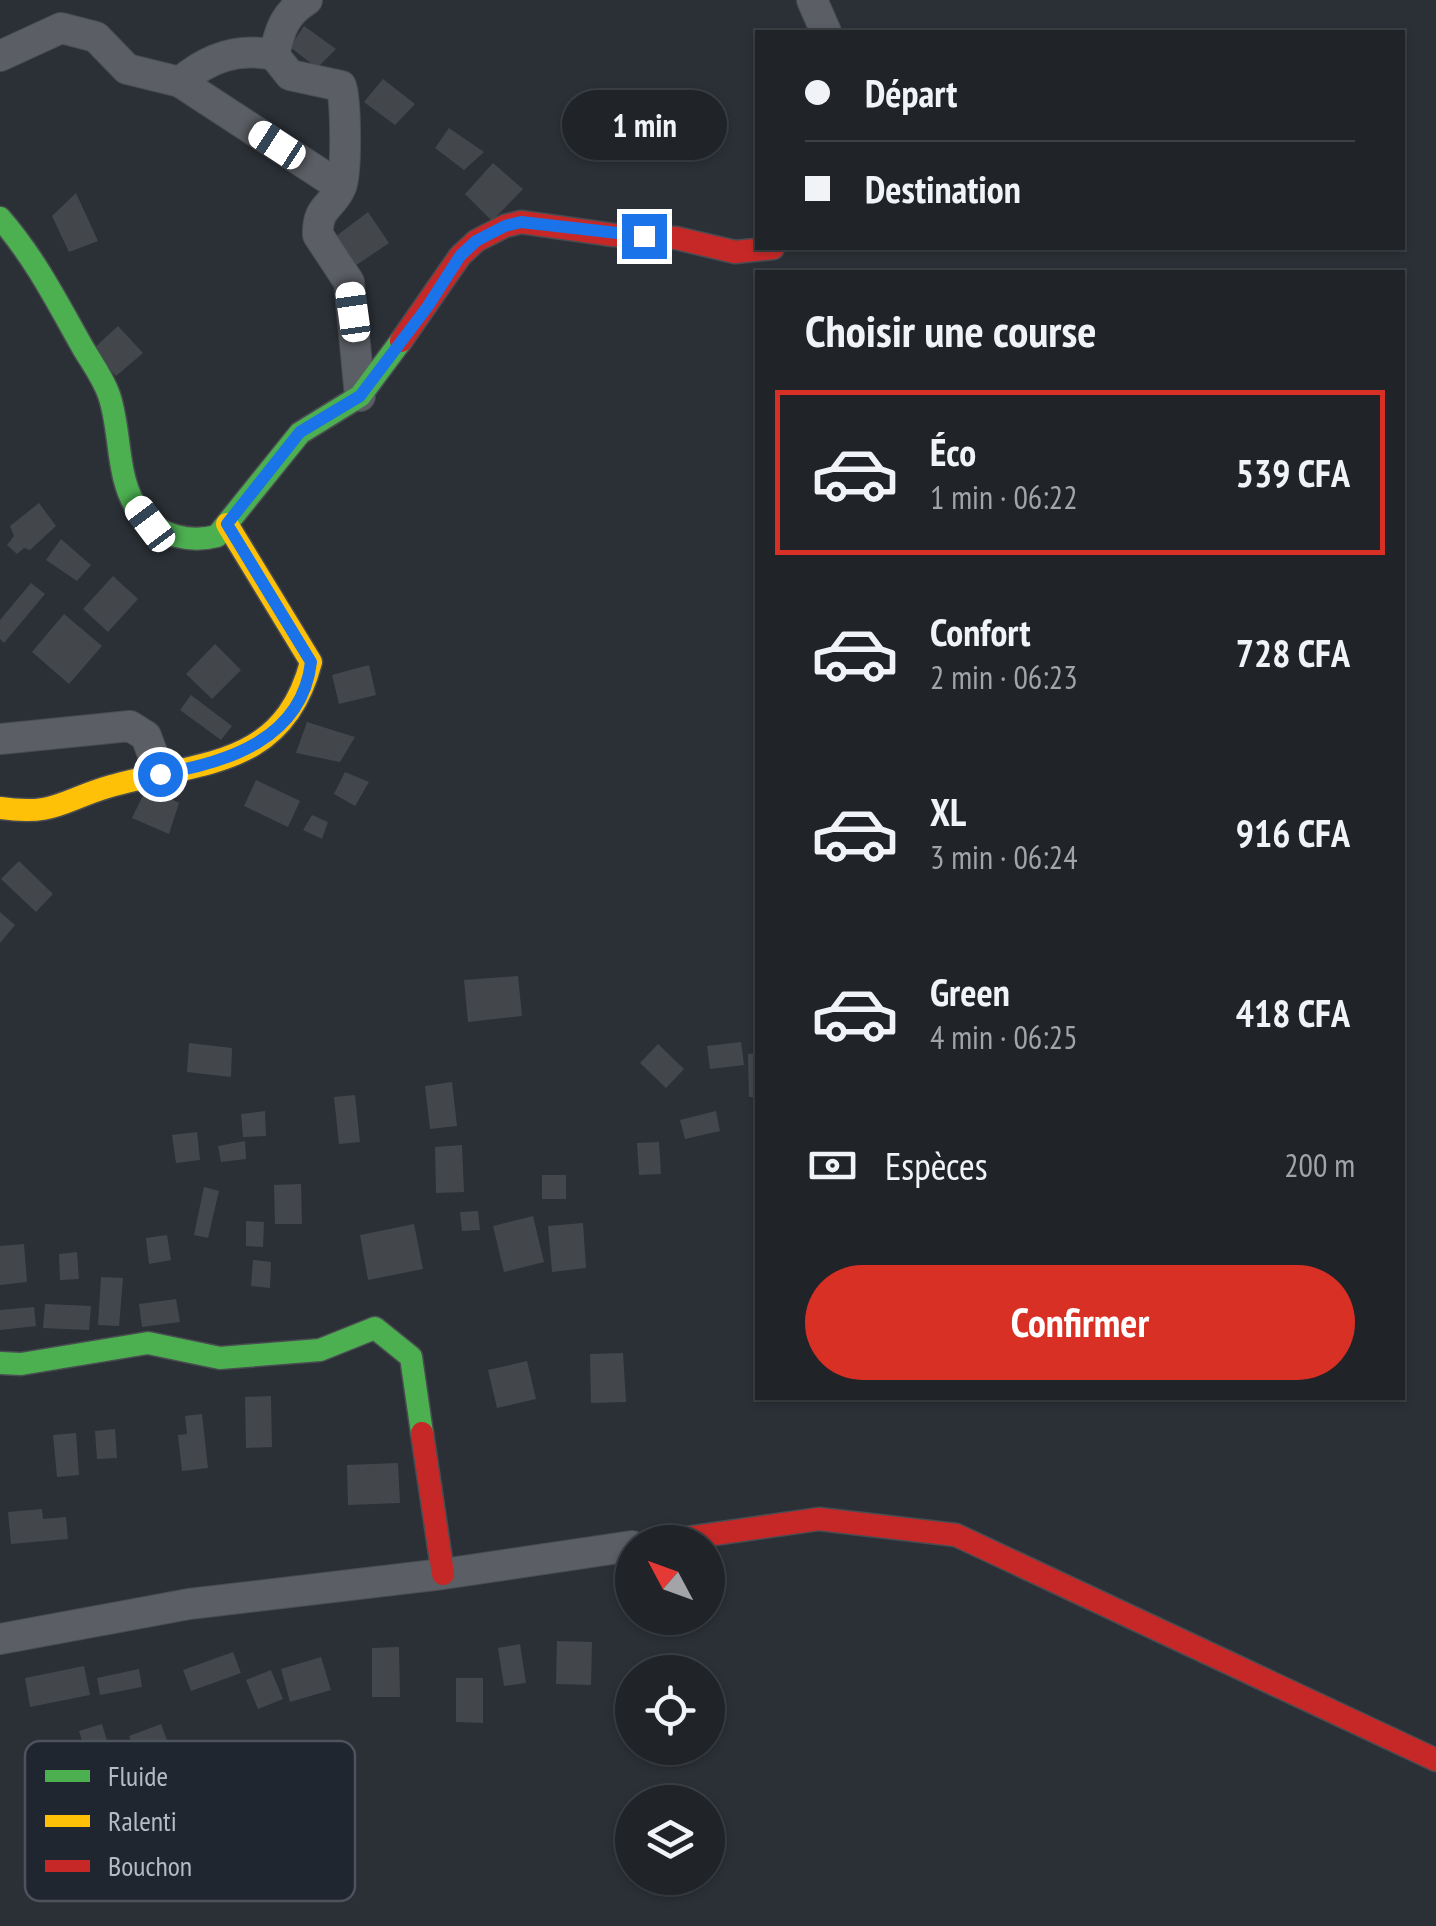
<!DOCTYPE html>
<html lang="fr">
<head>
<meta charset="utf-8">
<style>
  body { margin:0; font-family:"PT Sans Narrow",sans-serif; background:#2d3034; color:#f1f3f6; height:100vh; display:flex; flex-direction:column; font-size:38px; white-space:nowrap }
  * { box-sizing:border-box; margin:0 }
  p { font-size:32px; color:#a2a4a8 }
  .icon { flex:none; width:55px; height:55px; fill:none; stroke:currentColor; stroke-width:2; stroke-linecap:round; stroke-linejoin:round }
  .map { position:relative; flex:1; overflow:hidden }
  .drawer { position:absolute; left:755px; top:270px; width:650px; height:1130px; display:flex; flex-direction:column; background:#202428; border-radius:0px; box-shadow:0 2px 8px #0004,0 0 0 2px #3d4145 }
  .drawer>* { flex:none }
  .guide { position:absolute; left:755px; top:30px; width:650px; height:220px; border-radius:0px; box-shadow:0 2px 8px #0004,0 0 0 2px #3d4145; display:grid; align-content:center; height:220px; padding:0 50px; background:#202428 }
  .needle { width:65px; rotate:311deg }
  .controls { position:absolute; left:615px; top:1525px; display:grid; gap:20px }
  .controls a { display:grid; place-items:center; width:110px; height:110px; border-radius:50%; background:#202428; box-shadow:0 2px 8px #0004,0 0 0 2px #3d4145; font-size:50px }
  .end { position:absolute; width:45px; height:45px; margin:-22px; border:12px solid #1a73e8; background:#fff; box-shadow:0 0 0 5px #fff }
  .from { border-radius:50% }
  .bubble { position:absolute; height:70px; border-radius:35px; background:#202428; box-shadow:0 2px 8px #0004,0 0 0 2px #3d4145; font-size:32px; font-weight:700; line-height:70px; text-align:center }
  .car { position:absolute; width:30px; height:60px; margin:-30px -15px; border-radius:12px; box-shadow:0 0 8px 2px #0007; background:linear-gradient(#fff 24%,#345 0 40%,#fff 0 76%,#345 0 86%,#fff 0) }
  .guide b { display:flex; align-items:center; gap:35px; height:95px; font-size:38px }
  .guide b+b { border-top:2px solid #3d4145 }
  .guide i { width:25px; height:25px; background:#f1f3f6 }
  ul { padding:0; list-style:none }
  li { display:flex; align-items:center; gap:30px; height:165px; margin:0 20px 15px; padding:0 30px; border:5px solid transparent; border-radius:0px }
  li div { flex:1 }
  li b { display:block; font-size:38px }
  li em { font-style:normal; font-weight:700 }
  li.current { border-color:#d93025 }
  li>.icon { width:90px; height:90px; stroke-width:1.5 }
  h2 { padding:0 50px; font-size:45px; line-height:120px }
  .pay { display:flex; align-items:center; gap:25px; height:110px; padding:0 50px; font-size:38px }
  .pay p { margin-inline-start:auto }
  .cta { display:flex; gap:20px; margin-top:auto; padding:20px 50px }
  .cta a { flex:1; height:115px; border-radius:60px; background:#d93025; color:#fff; font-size:40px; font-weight:700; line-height:115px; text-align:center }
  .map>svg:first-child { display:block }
</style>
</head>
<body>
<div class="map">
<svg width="1436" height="1926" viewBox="0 0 1436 1926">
  <rect width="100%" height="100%" fill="#2b3036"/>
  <path fill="#43474c" d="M 304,26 L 336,49 L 317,68 L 290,47 Z
    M 383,79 L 415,104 L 395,125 L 364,102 Z
    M 449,128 L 484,152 L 464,170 L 435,148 Z
    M 493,163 L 523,189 L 492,221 L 465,194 Z
    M 76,193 L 98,241 L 69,252 L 52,216 Z
    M 368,212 L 389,243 L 352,268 L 331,240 Z
    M 118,326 L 143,353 L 116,376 L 92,350 Z
    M 39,503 L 56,526 L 30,550 L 24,548 L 17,554 L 7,545 L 14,536 L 10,526 Z
    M 61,539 L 91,565 L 77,581 L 46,560 Z
    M 113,576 L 138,599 L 108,632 L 83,609 Z
    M 31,583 L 45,594 L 4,643 L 0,639 L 0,620 Z
    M 64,614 L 102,646 L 69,684 L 32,652 Z
    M 215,644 L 241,670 L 212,699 L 186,674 Z
    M 369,665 L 376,695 L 339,704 L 332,675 Z
    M 191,695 L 232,726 L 221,740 L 180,710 Z
    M 307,722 L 355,737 L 340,762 L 296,753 Z
    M 345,772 L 369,782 L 355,806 L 334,794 Z
    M 256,780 L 300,801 L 288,827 L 244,806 Z
    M 147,787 L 179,803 L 169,834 L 132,818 Z
    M 312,815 L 328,822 L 322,839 L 303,830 Z
    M 19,861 L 53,894 L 36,912 L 1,879 Z
    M 0,912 L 15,925 L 0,943 Z
    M 518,976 L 522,1016 L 468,1022 L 464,980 Z
    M 741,1042 L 744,1065 L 710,1069 L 707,1046 Z
    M 189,1043 L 232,1048 L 231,1077 L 187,1072 Z
    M 658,1044 L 684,1069 L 666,1088 L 640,1063 Z
    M 758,1053 L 758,1097 L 749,1097 L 748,1054 Z
    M 452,1082 L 457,1126 L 430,1129 L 425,1086 Z
    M 355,1095 L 360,1142 L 339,1144 L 334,1097 Z
    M 265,1111 L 266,1136 L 243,1137 L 241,1114 Z
    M 716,1111 L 720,1131 L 685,1139 L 680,1120 Z
    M 197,1132 L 200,1160 L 176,1163 L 172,1135 Z
    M 245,1141 L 246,1159 L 221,1162 L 218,1146 Z
    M 659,1142 L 661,1174 L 639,1175 L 637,1143 Z
    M 462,1145 L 464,1192 L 436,1193 L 435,1147 Z
    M 542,1175 L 566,1175 L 566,1199 L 542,1199 Z
    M 301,1184 L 302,1224 L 275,1224 L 274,1185 Z
    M 204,1187 L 219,1191 L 208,1238 L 194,1235 Z
    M 478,1211 L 480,1230 L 462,1231 L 460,1212 Z
    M 533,1216 L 544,1262 L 504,1272 L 493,1226 Z
    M 246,1221 L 264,1222 L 263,1247 L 246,1246 Z
    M 583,1223 L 586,1268 L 552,1272 L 548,1226 Z
    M 414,1224 L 423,1269 L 368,1280 L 360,1235 Z
    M 167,1235 L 171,1260 L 149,1264 L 146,1238 Z
    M 24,1244 L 27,1282 L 0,1285 L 0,1246 Z
    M 77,1252 L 79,1279 L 60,1280 L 59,1254 Z
    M 253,1260 L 271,1262 L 270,1288 L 251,1286 Z
    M 101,1277 L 123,1278 L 119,1326 L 98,1325 Z
    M 176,1299 L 180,1322 L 142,1327 L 139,1304 Z
    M 45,1304 L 91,1306 L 89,1330 L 43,1328 Z
    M 34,1307 L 36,1326 L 0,1330 L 0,1310 Z
    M 623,1353 L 626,1402 L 591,1403 L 590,1354 Z
    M 527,1361 L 536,1399 L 497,1408 L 488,1370 Z
    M 271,1396 L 272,1447 L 246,1448 L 245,1397 Z
    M 202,1414 L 208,1468 L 182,1471 L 178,1435 L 187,1434 L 185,1416 Z
    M 115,1429 L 117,1458 L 97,1459 L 95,1431 Z
    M 76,1433 L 79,1475 L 57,1477 L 53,1435 Z
    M 398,1463 L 400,1503 L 348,1505 L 347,1465 Z
    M 42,1509 L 43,1519 L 66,1517 L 68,1539 L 11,1544 L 8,1512 Z
    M 557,1641 L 592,1642 L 591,1685 L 556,1684 Z
    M 520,1644 L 526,1683 L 504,1686 L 498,1648 Z
    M 399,1647 L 400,1697 L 372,1697 L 372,1648 Z
    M 233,1652 L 241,1673 L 191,1691 L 183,1670 Z
    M 321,1657 L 331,1690 L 290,1702 L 281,1669 Z
    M 84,1666 L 90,1695 L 30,1707 L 25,1678 Z
    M 139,1669 L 142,1687 L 100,1695 L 97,1678 Z
    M 271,1670 L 283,1699 L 258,1709 L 246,1680 Z
    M 456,1678 L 483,1678 L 483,1723 L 456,1722 Z
    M 102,1724 L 114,1763 L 91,1770 L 79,1731 Z
    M 161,1724 L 172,1754 L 140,1765 L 129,1736 Z"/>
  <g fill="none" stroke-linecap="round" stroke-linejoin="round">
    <g stroke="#494c51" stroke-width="32">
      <path id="street" d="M 307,0 C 284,14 280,30 274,55 L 290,75 L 341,86 C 346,100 347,173 341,187 C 332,208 317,206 318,235 L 349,282 L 360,396
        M 812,0 L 826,32
        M 0,56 L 61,28 L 96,37 L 127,69 L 180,82 C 208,58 238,47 274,55
        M 180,82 L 341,187
        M 0,739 L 130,726 L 146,736 L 160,774
        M 0,1639 L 189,1604 L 443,1574 L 632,1546"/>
    </g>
    <g stroke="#494c51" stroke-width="25">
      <path id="fast" d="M 0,218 C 35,258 57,302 83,348 C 92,363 103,378 109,395 C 122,433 115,480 140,513 C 158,536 190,543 217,536 L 300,433 L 360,396 L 401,341
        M 0,1363 L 21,1364 L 148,1343 L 220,1358 L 320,1350 L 375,1328 L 411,1357 L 422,1433"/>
    </g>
    <g stroke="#494c51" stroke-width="25">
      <path id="slow" d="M 0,808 C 56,816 62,800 111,786 C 200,761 283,769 311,662 L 227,524"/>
    </g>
    <g stroke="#494c51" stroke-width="25">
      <path id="jam" d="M 401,341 L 460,256 L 476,241 L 505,226 L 521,222 L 613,235 L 676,238 L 735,252 L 773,248
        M 422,1433 L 443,1574
        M 659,1542 L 819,1519 L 956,1535 L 1436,1760"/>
    </g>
    <use href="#street" stroke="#5b5e64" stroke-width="30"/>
    <use href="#fast" stroke="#4caf50" stroke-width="22"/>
    <use href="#slow" stroke="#ffc107" stroke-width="22"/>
    <use href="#jam" stroke="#c62828" stroke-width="22"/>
  </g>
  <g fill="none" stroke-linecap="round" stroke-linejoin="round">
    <path stroke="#1a73e8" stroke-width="12" d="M 160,774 C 227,763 302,739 311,662 L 227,524 L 300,432 L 360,396 L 428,306 L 460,256 L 476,241 L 505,226 L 521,222 L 644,236"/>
  </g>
  <rect x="25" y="1741" width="330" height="160" rx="15" fill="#1f2630" stroke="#4c535d" stroke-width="2.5"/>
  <rect x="45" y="1770" width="45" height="12" fill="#4caf50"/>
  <rect x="45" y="1815" width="45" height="12" fill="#ffc107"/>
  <rect x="45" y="1860" width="45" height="12" fill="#c62828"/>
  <g font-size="28" fill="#b6bcc6">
    <text x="108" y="1786">Fluide</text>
    <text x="108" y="1831">Ralenti</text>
    <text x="108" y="1876">Bouchon</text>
  </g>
</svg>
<div class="controls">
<a><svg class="needle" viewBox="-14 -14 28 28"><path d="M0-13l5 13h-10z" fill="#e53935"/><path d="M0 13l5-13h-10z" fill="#a2a4a8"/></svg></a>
<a><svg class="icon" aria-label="locate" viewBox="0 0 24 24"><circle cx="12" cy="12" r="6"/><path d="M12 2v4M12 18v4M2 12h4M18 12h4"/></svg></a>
<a><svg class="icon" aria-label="layers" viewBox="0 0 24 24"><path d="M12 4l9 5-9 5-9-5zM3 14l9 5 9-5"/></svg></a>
</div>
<i class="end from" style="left:160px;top:774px"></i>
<i class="end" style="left:644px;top:236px"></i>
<div class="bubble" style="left:562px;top:90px;width:165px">1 min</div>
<i class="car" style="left:277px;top:145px;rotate:303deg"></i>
<i class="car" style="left:353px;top:312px;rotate:352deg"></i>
<i class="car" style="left:150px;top:524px;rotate:323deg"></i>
<div class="guide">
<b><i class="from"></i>Départ</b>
<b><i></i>Destination</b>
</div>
<section class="drawer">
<h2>Choisir une course</h2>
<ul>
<li class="current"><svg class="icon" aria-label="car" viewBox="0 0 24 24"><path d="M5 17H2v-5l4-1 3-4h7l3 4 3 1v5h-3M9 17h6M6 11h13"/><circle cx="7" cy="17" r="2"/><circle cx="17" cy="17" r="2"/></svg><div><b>Éco</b><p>1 min · 06:22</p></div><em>539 CFA</em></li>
<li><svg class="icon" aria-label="car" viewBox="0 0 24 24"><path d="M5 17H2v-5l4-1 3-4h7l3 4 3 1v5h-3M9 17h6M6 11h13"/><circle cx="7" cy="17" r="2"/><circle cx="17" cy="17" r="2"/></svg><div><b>Confort</b><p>2 min · 06:23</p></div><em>728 CFA</em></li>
<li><svg class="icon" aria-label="car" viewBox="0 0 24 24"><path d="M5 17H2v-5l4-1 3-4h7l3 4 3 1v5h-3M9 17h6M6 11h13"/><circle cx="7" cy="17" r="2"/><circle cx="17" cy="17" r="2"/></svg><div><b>XL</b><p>3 min · 06:24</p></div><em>916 CFA</em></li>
<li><svg class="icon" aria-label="car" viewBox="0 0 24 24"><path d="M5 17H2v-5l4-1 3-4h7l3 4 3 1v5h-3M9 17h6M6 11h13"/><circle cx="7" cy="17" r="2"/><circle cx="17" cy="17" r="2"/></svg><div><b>Green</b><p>4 min · 06:25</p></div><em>418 CFA</em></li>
</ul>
<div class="pay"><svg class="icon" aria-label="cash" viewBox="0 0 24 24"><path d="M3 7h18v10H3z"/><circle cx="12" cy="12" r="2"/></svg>Espèces<p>200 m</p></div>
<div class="cta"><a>Confirmer</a></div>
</section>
</div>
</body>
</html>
